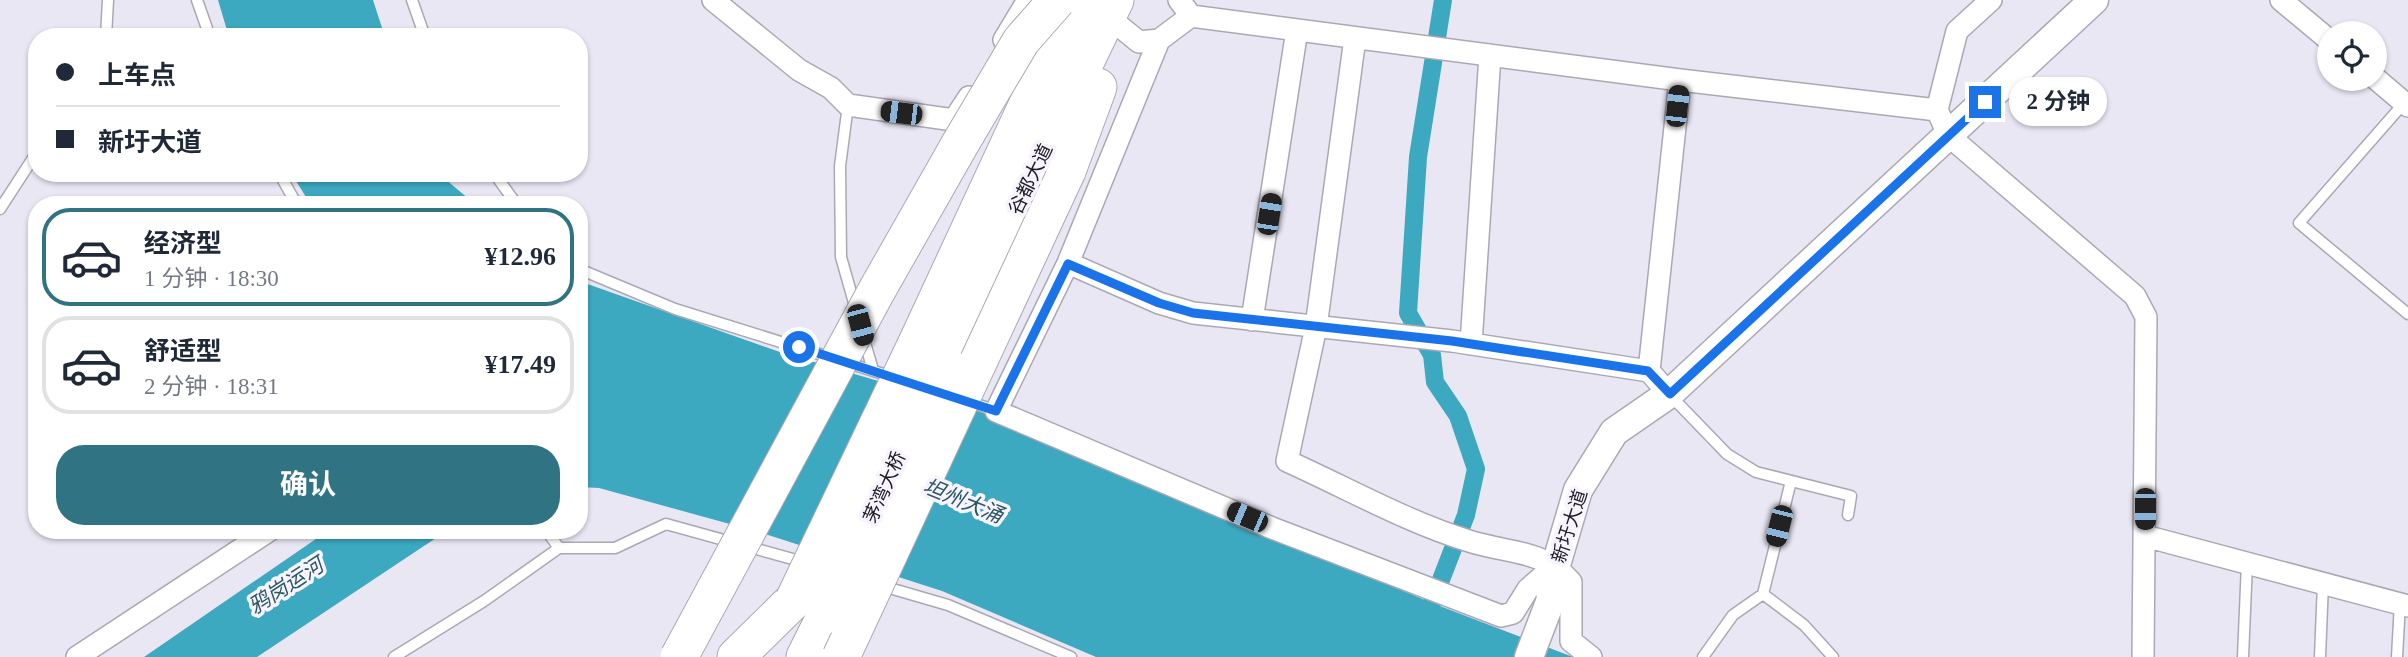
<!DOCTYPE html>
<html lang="zh">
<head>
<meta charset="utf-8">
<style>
  body { margin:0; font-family:"Times New Roman","Noto Sans SC",serif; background:#f2f2f3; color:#1f2937; height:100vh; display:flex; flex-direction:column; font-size:26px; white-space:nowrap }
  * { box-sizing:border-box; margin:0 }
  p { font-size:23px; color:#747a83 }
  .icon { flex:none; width:38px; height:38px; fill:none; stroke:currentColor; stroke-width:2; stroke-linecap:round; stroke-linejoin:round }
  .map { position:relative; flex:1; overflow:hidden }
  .details { position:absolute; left:28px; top:196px; width:560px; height:343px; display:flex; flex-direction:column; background:#fff; border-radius:28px; box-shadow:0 2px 5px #0004 }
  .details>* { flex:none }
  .top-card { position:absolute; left:28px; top:28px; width:560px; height:154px; border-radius:28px; box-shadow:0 2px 5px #0004; display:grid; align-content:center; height:154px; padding:0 28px; background:#fff }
  .controls { position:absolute; left:2317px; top:21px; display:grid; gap:14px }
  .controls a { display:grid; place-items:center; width:70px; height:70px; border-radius:50%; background:#fff; box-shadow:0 2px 5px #0004; font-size:35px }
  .end { position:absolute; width:32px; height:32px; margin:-16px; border:9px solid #1a73e8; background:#fff; box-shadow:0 0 0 4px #fff }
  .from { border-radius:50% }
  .bubble { position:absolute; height:49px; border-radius:24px; background:#fff; box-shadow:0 2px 5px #0004; font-size:23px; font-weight:700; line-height:49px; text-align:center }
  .car { position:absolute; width:21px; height:42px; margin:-21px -10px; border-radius:9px; box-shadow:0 0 5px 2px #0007; background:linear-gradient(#222 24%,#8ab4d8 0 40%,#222 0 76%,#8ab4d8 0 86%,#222 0) }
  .top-card b { display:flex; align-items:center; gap:24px; height:66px; font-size:26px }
  .top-card b+b { border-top:2px solid #e0e1e3 }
  .top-card i { width:18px; height:18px; background:#1f2937 }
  ul { padding:12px 0 0; list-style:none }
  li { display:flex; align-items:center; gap:21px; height:98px; margin:0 14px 10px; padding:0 14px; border:4px solid #e0e1e3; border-radius:28px }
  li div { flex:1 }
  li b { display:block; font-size:26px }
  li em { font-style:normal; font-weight:700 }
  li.current { border-color:#307483 }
  li>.icon { width:63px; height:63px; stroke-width:1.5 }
  .action { display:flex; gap:14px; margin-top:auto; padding:14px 28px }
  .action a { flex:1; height:80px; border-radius:28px; background:#307483; color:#fff; font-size:28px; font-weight:700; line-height:80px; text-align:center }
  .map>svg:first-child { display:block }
</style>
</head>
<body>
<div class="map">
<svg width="2408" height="657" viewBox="0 0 2408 657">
  <rect width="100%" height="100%" fill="#eae7f4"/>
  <path fill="#3da9c1" d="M 218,0 L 373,0 L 385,37 L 229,37 Z
    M 291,173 L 438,173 L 476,205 L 311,205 Z
    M 579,281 L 777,351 L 986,413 L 1432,603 L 1573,657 L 1096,657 L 942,591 L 759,532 L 599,488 L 579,487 Z
    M 329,530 L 448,530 L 257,657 L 144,657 Z"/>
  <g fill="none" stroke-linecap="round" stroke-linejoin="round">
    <path stroke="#3da9c1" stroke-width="18" d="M 1432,603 L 1466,515 L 1476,469 L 1458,416 L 1435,382 L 1432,355 L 1408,313 L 1418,157 L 1443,0"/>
    <g stroke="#aba8b4" stroke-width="13">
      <path id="lane" d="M 197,0 L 210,37
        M 412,0 L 425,37
        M 106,37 L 108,0
        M 2404,103 L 2299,223 L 2408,314
        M 848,105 L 840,166 L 841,257 L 856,310
        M 279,173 L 297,205
        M 494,173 L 517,205
        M 0,209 L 37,152
        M 579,269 L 675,309 L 893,377
        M 863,336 L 873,370
        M 1669,394 L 1727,454 L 1756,472 L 1851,496 L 1848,515
        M 965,400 L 996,411
        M 546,530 L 559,548
        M 879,585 L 948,605 L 1071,657
        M 1763,594 L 1804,625 L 1833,657
        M 394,657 L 484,601 L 559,548 L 615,548 L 666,524 L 807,563
        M 1703,657 L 1733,615 L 1763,594 L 1791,481
        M 2243,657 L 2247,563
        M 2320,657 L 2323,583
        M 2397,657 L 2400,603"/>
    </g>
    <g stroke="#aba8b4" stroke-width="24">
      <path id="street" d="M 713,0 L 799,70 L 831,88 L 848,105 L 954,120 L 969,97
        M 1094,0 L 1107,16 L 1139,42 L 1159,40 L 1191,16
        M 1179,0 L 1191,16 L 1680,80 L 1937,110 L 1949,136 L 2135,296 L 2146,317 L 2143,657
        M 2281,0 L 2329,40
        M 1355,38 L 1316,327 L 1287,461 C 1347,488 1407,522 1469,541 C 1509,554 1541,548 1571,582 L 1571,641 L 1591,657
        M 1004,40 L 1028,0
        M 1159,40 L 1068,263 L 996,411 L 1272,528 L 1501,616 L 1513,613 L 1528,589 L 1556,565
        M 2375,78 L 2408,106
        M 1937,110 L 1957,31 L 1991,0
        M 1068,263 L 1159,303 L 1193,313 L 1452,341 L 1649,371 L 1669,394
        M 1252,320 L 1297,30
        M 1471,344 L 1490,55
        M 1649,371 L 1680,80
        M 2145,536 L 2408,606
        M 77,657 L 270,530"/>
    </g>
    <g stroke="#aba8b4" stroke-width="31">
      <path id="secondary" d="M 1529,657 L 1550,602 L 1556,565 L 1578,490 L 1614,432 L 1669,394 L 2094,0"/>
    </g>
    <g stroke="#aba8b4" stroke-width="39">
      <path id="highway" d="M 1067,171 L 1098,87
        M 916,345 L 1076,0
        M 943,358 L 1115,0
        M 736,657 L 794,600
        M 805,657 L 826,615"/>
    </g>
    <use href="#lane" stroke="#fff" stroke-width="10"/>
    <use href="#street" stroke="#fff" stroke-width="21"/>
    <use href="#secondary" stroke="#fff" stroke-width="28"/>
    <use href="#highway" stroke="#fff" stroke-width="37"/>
    <g stroke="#aba8b4" stroke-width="39" stroke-linecap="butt">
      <path id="highway-bridge" d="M 794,600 L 916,345
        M 826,615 L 943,358
        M 679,657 L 877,290 L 960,144 L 1021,41 L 1057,0
        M 841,657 L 1067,171"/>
    </g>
    <use href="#highway-bridge" stroke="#fff" stroke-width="37"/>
  </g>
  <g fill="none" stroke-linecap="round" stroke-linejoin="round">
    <path stroke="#1a73e8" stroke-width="9" d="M 799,347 L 996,411 L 1068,264 L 1159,303 L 1193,313 L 1452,341 L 1648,371 L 1670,394 L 1985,102"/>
  </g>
  <g text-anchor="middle" stroke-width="7" stroke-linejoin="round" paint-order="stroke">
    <g font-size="19" fill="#1c1b1f" stroke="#f7f4ff">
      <text transform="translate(1030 179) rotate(-64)" y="7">谷都大道</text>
      <text transform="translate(884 487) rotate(-66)" y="7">茅湾大桥</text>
      <text transform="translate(1569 526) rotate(-72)" y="7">新圩大道</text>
    </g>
    <g font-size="21" font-style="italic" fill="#2a5762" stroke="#f7f4ff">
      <text transform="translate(963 501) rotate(22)" y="7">坦州大涌</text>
      <text transform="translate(286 586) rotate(-33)" y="7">鸦岗运河</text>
    </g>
  </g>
</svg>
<div class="controls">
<a><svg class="icon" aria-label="locate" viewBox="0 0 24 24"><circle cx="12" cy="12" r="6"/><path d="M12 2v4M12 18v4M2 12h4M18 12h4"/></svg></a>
</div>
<i class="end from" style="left:799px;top:347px"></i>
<i class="end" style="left:1985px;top:102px"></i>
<div class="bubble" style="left:2009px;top:77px;width:98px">2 分钟</div>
<i class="car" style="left:1677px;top:106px;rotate:6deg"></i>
<i class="car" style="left:901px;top:113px;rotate:277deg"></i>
<i class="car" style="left:1269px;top:214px;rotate:9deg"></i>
<i class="car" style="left:860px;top:325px;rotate:165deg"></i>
<i class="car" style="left:2145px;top:509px;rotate:180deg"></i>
<i class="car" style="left:1247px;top:517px;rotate:293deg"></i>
<i class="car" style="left:1779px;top:526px;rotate:194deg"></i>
<div class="top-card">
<b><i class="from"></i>上车点</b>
<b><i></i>新圩大道</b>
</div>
<section class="details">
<ul>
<li class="current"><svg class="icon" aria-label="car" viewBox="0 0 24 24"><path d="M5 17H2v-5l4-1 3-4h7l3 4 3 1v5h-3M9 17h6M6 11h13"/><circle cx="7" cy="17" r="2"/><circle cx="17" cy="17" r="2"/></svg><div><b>经济型</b><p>1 分钟 · 18:30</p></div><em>¥12.96</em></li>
<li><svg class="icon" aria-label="car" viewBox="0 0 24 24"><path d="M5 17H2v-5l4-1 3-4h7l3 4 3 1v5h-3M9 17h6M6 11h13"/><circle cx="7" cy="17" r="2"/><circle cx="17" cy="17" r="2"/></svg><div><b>舒适型</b><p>2 分钟 · 18:31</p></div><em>¥17.49</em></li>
</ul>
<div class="action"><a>确认</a></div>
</section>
</div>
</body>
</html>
